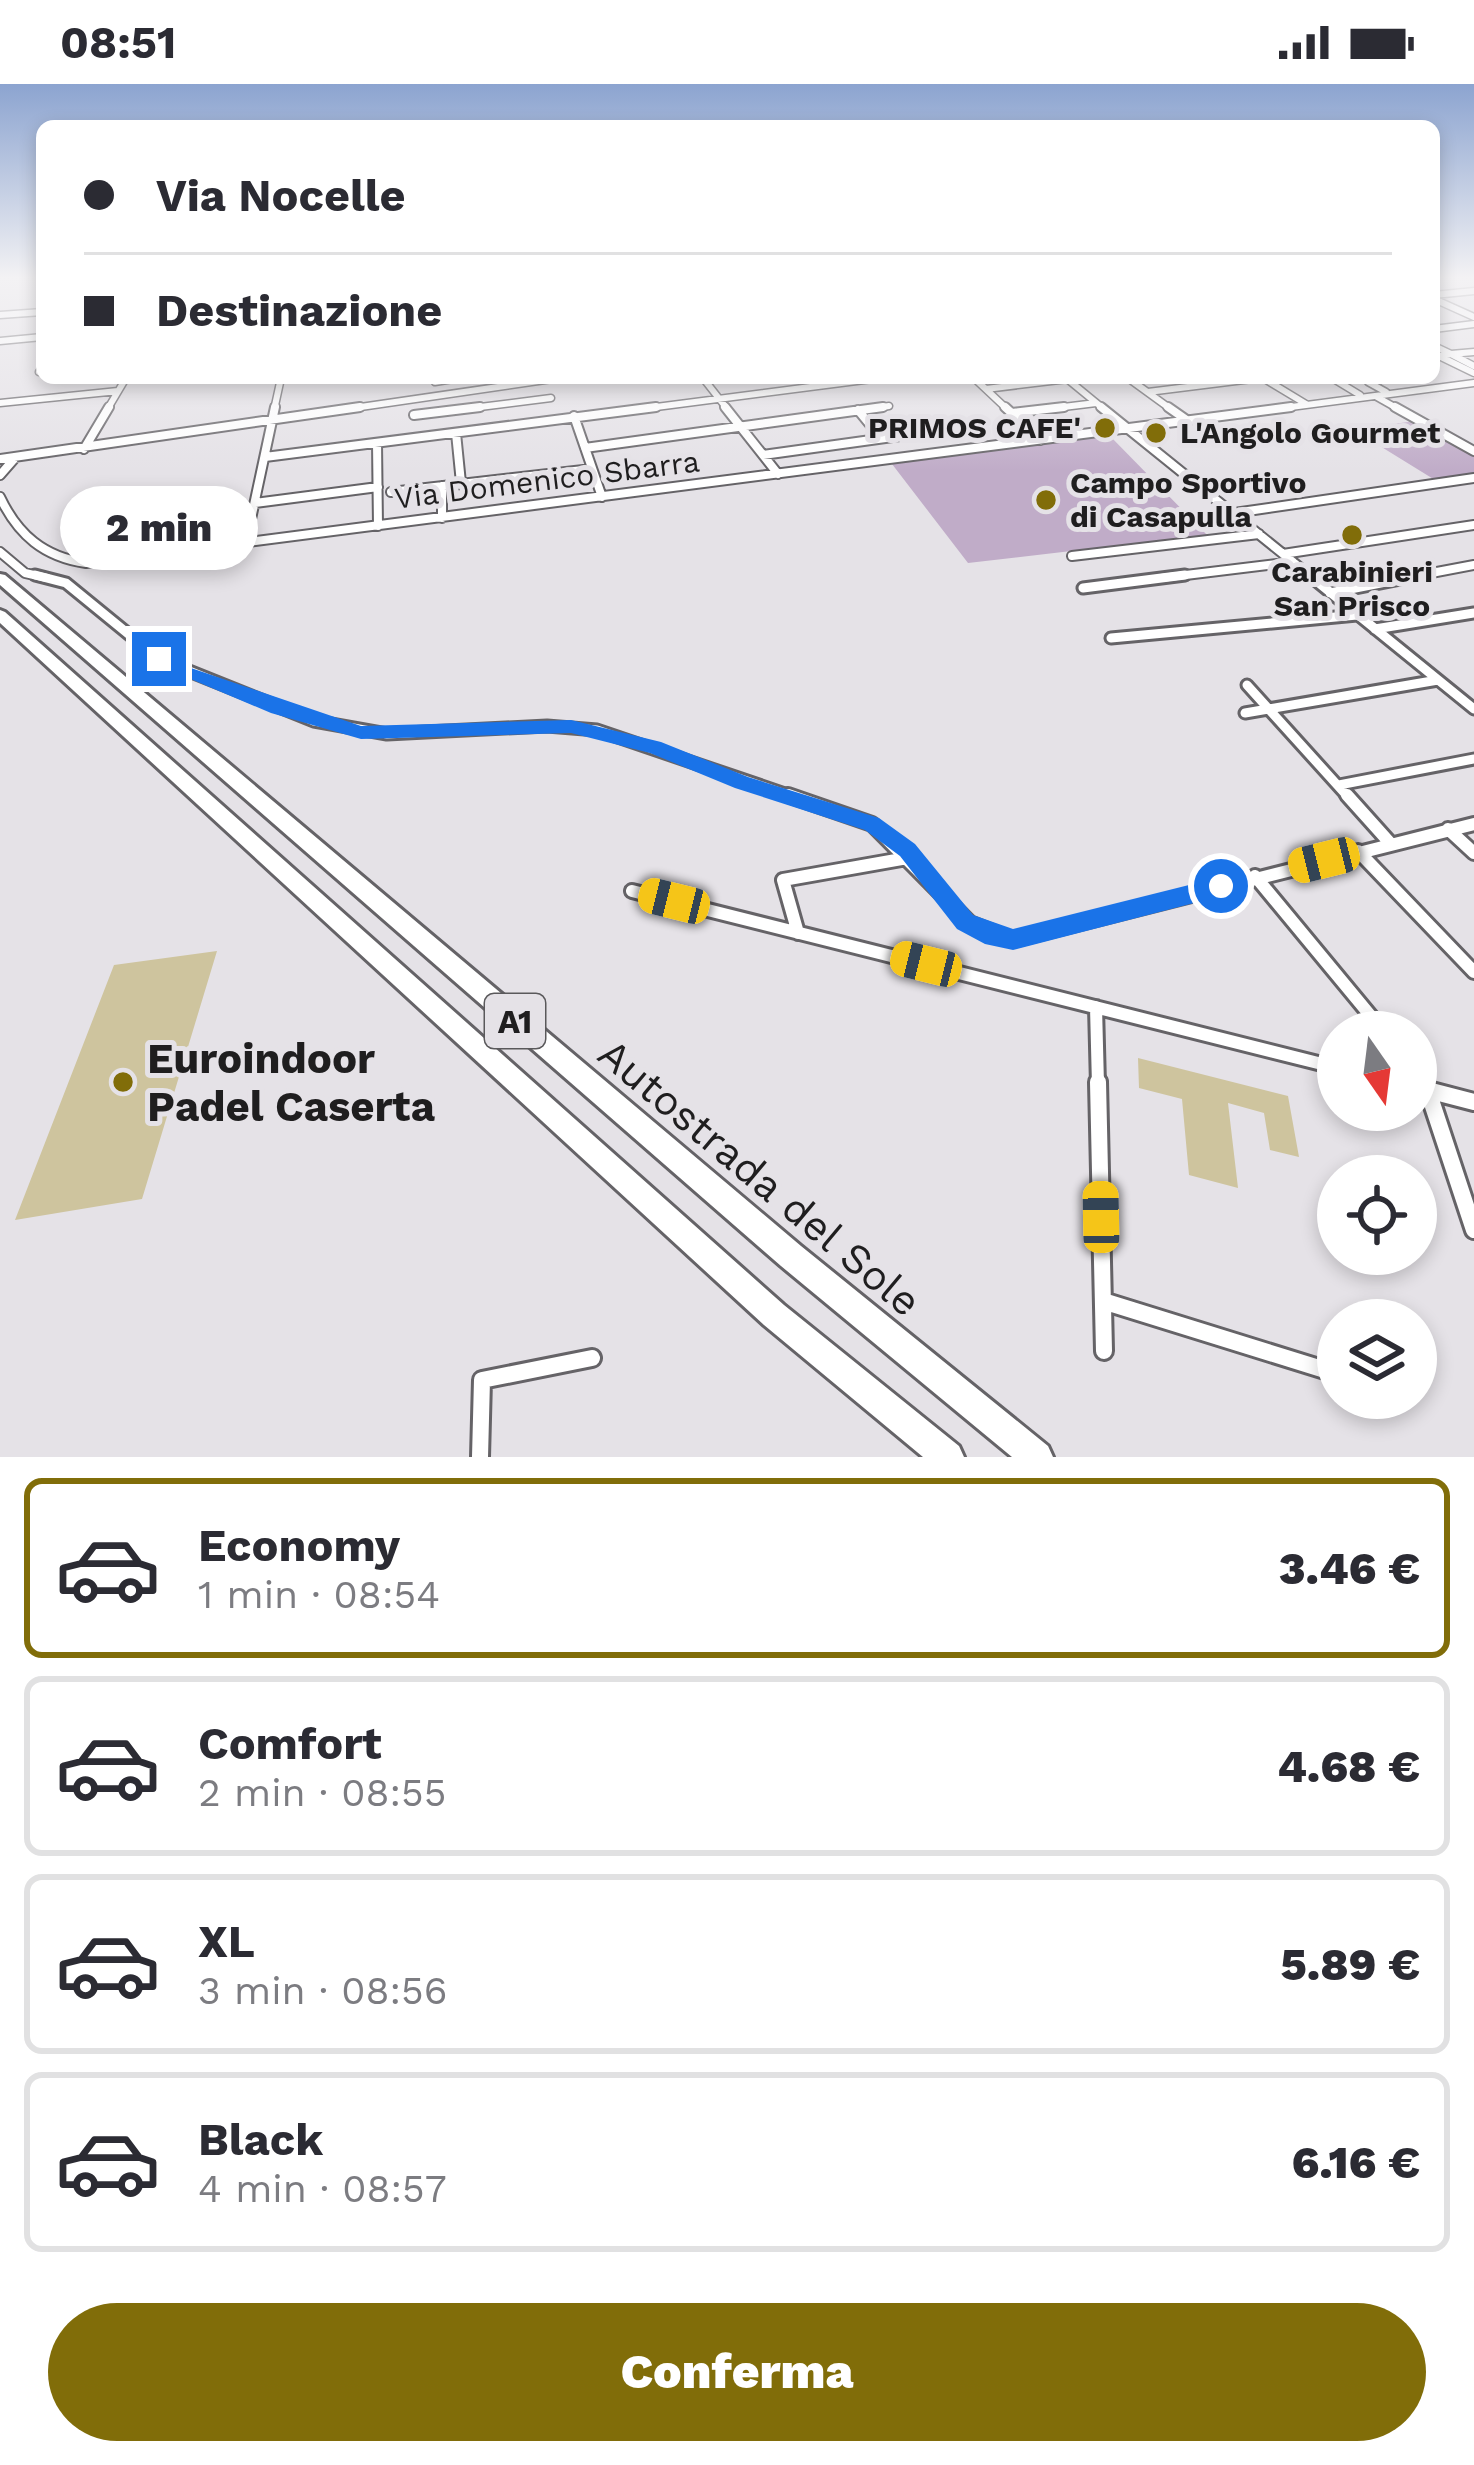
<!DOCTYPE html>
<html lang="it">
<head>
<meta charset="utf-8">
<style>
  body { margin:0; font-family:"Work Sans",sans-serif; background:#f7f7f7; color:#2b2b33; height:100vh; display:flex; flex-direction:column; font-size:45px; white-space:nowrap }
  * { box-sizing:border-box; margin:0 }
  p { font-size:39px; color:#7c7c81 }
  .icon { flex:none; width:66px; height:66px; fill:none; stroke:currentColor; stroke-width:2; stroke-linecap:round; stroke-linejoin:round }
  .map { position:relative; height:1373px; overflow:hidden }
  .details { display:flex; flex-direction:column; background:#fff; flex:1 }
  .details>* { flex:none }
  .hud { position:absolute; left:36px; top:36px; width:1404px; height:264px; border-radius:18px; box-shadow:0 6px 18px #0003; display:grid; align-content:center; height:264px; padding:0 48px; background:#fff }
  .needle { width:78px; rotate:166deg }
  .tools { position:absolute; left:1317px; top:927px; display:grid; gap:24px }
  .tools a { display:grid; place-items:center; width:120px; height:120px; border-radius:50%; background:#fff; box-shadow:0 6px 18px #0003; font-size:60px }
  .end { position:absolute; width:54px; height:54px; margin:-27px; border:15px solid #1a73e8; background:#fff; box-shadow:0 0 0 6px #fff }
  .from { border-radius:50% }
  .bubble { position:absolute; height:84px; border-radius:42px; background:#fff; box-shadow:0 6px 18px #0003; font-size:39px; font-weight:800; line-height:84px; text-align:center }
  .car { position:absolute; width:36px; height:72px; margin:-36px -18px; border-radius:15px; box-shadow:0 0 9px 3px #0007; background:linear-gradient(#f5c518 24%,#345 0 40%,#f5c518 0 76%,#345 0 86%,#f5c518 0) }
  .hud b { display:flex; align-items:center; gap:42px; height:114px; font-size:45px }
  .hud b+b { border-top:3px solid #e1e1e2 }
  .hud i { width:30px; height:30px; background:#2b2b33 }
  ul { padding:21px 0 0; list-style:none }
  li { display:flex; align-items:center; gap:36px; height:180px; margin:0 24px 18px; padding:0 24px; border:6px solid #e1e1e2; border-radius:18px }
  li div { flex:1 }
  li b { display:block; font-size:45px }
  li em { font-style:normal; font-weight:800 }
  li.on { border-color:#816d09 }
  li>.icon { width:108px; height:108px; stroke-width:1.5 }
  .primary-button { display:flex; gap:24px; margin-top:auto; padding:24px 48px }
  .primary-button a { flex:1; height:138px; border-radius:72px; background:#816d09; color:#fff; font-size:48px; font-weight:800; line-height:138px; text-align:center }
  .status { display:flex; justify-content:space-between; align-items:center; height:84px; padding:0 60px; background:#fff; direction:ltr }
  .status svg { height:33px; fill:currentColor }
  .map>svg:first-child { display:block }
</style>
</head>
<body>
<div class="status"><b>08:51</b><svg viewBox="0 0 49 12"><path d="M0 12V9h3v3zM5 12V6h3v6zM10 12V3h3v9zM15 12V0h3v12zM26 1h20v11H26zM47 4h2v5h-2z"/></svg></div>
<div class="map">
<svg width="1474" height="1373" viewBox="0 0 1474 1373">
  <rect width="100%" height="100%" fill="#e5e2e7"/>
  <path fill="#c0acc8" d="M 1414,337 L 1474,370 L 1474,390 L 1435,396 L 1354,346 Z
    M 1109,351 L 1207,451 L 968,479 L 892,380 Z"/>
  <path fill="#cec49e" d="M 217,867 L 142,1115 L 15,1136 L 114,881 Z
    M 1138,974 L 1288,1012 L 1299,1073 L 1270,1066 L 1264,1029 L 1228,1019 L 1238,1104 L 1189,1091 L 1182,1015 L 1139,1004 Z"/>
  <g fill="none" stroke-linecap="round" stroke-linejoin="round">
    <g stroke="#656367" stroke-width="9">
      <path id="street-far4" d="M 1434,211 L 1474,207
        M 1434,215 L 1474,233
        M 0,231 L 42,228
        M 1434,245 L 1474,240
        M 0,257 L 42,253
        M 1434,262 L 1451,270 L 1474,268
        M 1474,282 L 1451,270 L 1439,272 L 1474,289
        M 39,288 L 42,284
        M 703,294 L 728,326
        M 974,294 L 1008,326
        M 1066,294 L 1105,326
        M 1128,294 L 1172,326
        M 1263,294 L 1306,320
        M 1332,294 L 1360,311
        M 435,298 L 459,294
        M 986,305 L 1068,295
        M 1148,308 L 1260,294
        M 1386,308 L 1368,298 L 1390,294
        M 1377,313 L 1400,326
        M 0,319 L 118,307
        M 107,326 L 126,294
        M 274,326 L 281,294
        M 340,326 L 559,294
        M 456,326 L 551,314
        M 633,326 L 880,294
        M 862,326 L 889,322
        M 1039,326 L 1096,319
        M 1268,326 L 1474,299"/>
    </g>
    <g stroke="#656367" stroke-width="12">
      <path id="street-far3" d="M 725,323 L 778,390
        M 1005,323 L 1041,356
        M 1101,323 L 1313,494
        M 1168,323 L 1188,337
        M 1395,323 L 1474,367
        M 858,326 L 881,354
        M 1012,329 L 1064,323
        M 414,331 L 480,323
        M 574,332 L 602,413
        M 456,349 L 461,399
        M 377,359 L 378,442
        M 585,364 L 883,323
        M 84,365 L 109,323
        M 763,371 L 907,351
        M 265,373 L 656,323
        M 0,375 L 360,323
        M 0,391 L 14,375
        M 442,402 L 442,434
        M 391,408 L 592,385
        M 0,413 C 18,451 44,473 86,479 L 1291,323
        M 255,419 L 378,403
        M 1234,429 L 1474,394
        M 189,456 L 248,449 L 275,323
        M 0,468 L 25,489 L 47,494
        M 1283,470 L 1474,441
        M 1072,472 L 1259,450
        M 1161,494 L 1293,478
        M 1405,494 L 1474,481"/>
    </g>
    <g stroke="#656367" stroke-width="15">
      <path id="street-far2" d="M 35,491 L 66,499 L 159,575 L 314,637 L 387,650 L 547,642 L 597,646 L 797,714
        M 1309,491 L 1474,625
        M 1083,504 L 1185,491
        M 1330,509 L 1421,491
        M 1375,545 L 1474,529
        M 1111,554 L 1357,531
        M 1247,601 L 1349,714
        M 1245,629 L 1438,596
        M 1339,701 L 1474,675"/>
    </g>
    <g stroke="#656367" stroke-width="18">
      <path id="street-far1" d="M 788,711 L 872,740 L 970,839 L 1013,856 L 1474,740
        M 1347,711 L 1390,759
        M 1448,745 L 1474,769
        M 1358,767 L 1474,888
        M 1255,792 L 1384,948
        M 632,807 L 1338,984
        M 798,849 L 783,796 L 913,773
        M 1096,923 L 1098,1001
        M 1416,987 L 1427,1001"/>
    </g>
    <g stroke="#656367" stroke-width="22">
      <path id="street" d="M 1098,998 L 1104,1267
        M 1425,998 L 1474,1146
        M 1416,1003 L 1474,1018
        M 1103,1217 L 1338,1290
        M 480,1373 L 482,1296 L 592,1274"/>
    </g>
    <g stroke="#656367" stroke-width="6">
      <path id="highway" d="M 0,490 L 5,491 L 801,1162 L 1048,1362 L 1053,1373 L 1012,1373 L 781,1182 L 0,501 Z
        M 0,526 L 5,528 L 784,1221 L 959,1362 L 964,1373 L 923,1373 L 764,1241 L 0,539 Z"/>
    </g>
    <use href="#street-far4" stroke="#fff" stroke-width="6"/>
    <use href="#street-far3" stroke="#fff" stroke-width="8"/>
    <use href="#street-far2" stroke="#fff" stroke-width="9"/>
    <use href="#street-far1" stroke="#fff" stroke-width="12"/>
    <use href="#street" stroke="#fff" stroke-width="16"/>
    <use href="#highway" fill="#fff" fill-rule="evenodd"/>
  </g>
  <linearGradient id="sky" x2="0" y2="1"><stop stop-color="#8ca4d0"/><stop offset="0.5" stop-color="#f3f2f4"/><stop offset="1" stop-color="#f3f2f4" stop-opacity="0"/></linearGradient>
  <rect width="1474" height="387" fill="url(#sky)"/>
  <path fill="#1a73e8" d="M 153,571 L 361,642 L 571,636 L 661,658 L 748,693 L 879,734 L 915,760 L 973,831 L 1013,845 L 1221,793 L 1232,802 L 1221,812 L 1013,866 L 985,860 L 957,845 L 900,772 L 865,746 L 735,704 L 650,669 L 571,649 L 361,655 L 271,629 L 153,579 Z"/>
  <g fill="#816d09" stroke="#e5e2e7" stroke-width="4.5">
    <circle cx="1105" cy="344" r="12"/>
    <circle cx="1156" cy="349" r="12"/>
    <circle cx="1046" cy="416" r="12"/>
    <circle cx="1352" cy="451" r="12"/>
    <circle cx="123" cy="998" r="12"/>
  </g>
  <g text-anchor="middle" stroke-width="10" stroke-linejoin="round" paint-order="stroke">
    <g font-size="30" font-weight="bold" fill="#1f1e1f" stroke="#e5e2e7" text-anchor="start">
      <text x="1081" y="354" text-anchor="end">PRIMOS CAFE'</text>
      <text x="1180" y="359">L'Angolo Gourmet</text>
      <text x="1070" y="409">Campo Sportivo<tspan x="1070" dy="34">di Casapulla</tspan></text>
      <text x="1352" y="498" text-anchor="middle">Carabinieri<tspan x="1352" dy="34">San Prisco</tspan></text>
    </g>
    <g font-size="30" fill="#1f1e1f" stroke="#e5e2e7">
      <text transform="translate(547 396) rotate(-7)" y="10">Via Domenico Sbarra</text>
    </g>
    <rect fill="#e5e2e7" stroke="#5a595b" stroke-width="3" x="485" y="910" width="60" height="54" rx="9"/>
    <g font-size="33" font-weight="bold" fill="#1f1e1f">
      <text x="515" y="949">A1</text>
    </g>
    <g font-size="42" font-weight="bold" fill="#1f1e1f" stroke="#e5e2e7" text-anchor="start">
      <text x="147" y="989">Euroindoor<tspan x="147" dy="48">Padel Caserta</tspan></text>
    </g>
    <g font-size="42" fill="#1f1e1f" stroke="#e5e2e7">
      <text transform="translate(760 1093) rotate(40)" y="15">Autostrada del Sole</text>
    </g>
  </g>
</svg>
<div class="tools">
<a><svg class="needle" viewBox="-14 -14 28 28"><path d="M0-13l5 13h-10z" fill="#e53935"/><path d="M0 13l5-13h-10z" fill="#7c7c81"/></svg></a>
<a><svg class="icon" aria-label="locate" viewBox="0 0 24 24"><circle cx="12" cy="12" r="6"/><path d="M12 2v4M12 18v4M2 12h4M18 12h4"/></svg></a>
<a><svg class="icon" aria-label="layers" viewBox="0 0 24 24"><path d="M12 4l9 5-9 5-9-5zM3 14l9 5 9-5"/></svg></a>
</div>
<i class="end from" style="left:1221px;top:802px"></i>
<i class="end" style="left:159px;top:575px"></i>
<div class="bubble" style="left:60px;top:402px;width:198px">2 min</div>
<i class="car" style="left:1324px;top:776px;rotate:256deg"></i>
<i class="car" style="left:674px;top:817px;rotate:284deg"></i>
<i class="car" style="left:926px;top:880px;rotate:284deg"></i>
<i class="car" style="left:1101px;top:1133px;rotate:359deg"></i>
<div class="hud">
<b><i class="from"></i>Via Nocelle</b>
<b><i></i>Destinazione</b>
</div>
</div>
<section class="details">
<ul>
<li class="on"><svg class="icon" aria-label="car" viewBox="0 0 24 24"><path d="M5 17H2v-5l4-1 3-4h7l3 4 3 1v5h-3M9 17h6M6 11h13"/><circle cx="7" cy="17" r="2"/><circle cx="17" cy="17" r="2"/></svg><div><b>Economy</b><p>1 min · 08:54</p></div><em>3.46 €</em></li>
<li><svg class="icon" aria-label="car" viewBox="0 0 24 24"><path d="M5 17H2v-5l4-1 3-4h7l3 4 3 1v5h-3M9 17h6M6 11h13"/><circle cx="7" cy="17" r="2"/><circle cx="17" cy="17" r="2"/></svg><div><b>Comfort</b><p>2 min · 08:55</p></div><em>4.68 €</em></li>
<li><svg class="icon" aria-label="car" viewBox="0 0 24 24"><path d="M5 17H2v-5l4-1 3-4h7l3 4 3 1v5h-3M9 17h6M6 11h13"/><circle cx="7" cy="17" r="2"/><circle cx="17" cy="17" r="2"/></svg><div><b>XL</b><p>3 min · 08:56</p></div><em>5.89 €</em></li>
<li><svg class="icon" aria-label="car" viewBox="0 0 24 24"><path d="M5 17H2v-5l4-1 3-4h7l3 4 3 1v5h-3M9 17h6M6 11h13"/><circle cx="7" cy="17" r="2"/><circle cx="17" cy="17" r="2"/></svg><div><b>Black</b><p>4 min · 08:57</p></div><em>6.16 €</em></li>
</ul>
<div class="primary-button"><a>Conferma</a></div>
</section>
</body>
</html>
